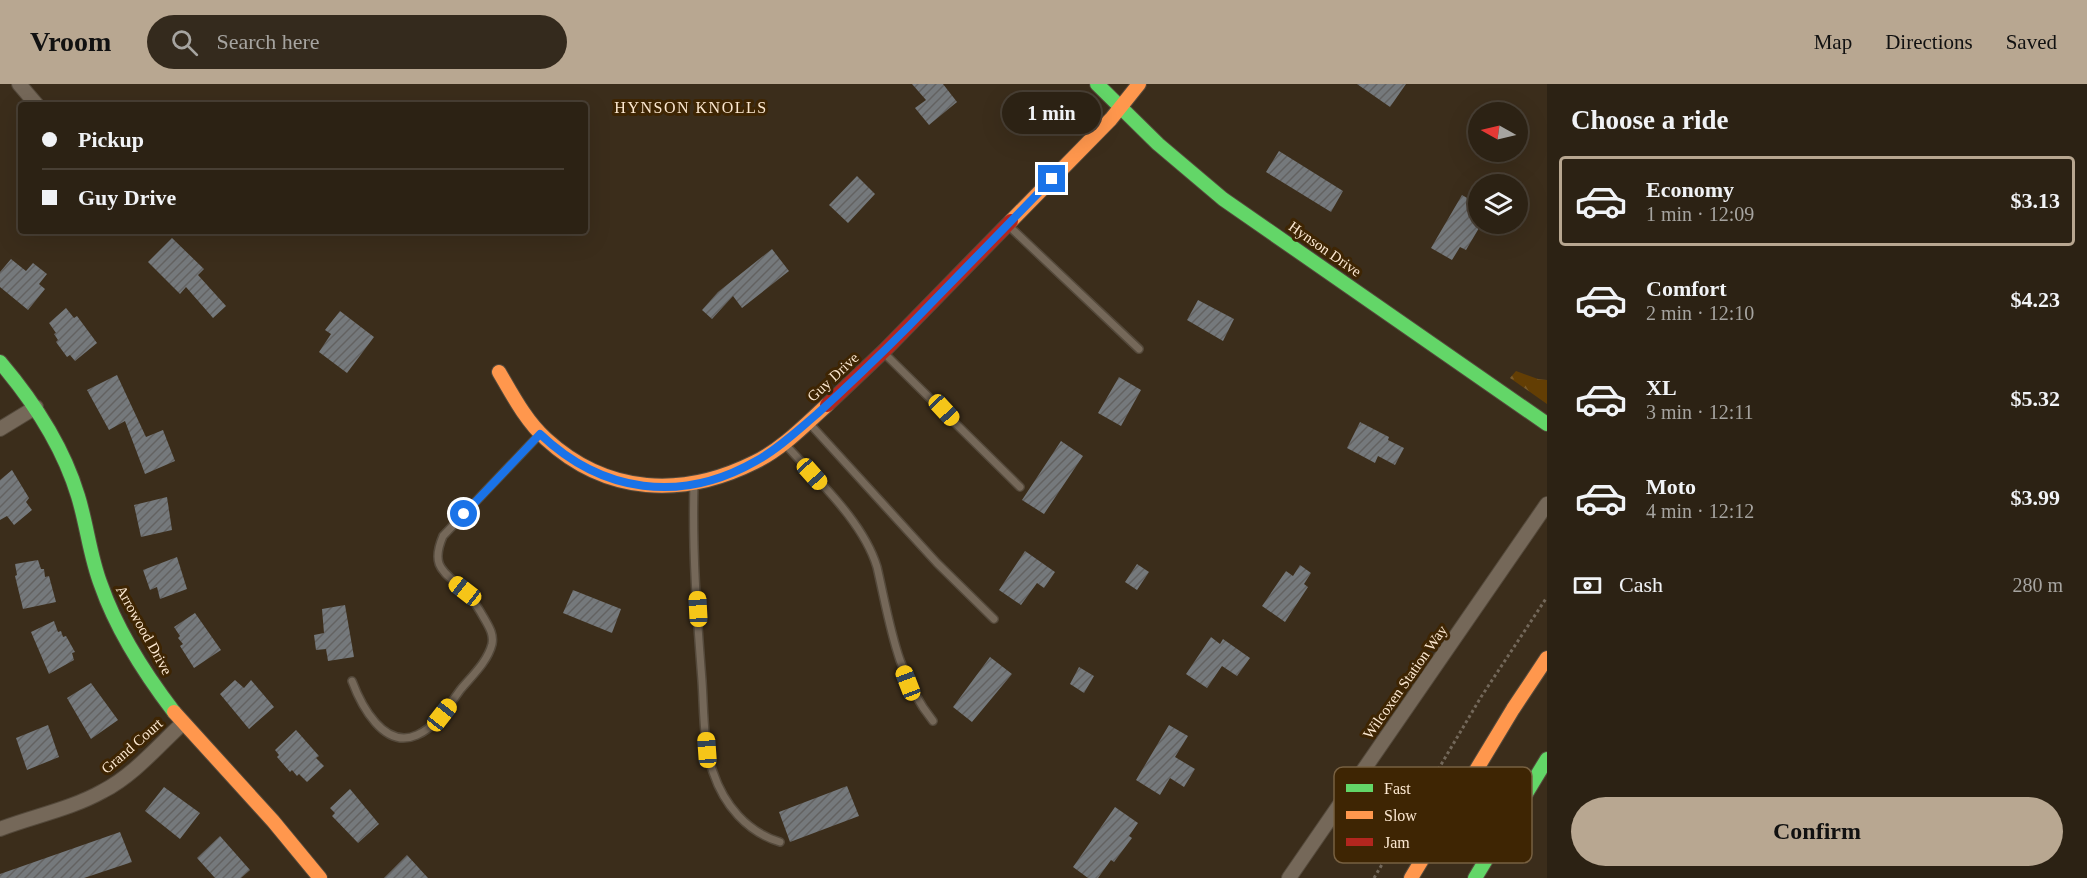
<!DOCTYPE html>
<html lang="en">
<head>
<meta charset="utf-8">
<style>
  body { margin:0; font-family:"Times New Roman",serif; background:#342a1d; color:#f1f3f6; height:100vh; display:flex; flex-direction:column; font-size:22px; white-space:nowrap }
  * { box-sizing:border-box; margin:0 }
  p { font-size:20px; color:#a6a4a0 }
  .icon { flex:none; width:33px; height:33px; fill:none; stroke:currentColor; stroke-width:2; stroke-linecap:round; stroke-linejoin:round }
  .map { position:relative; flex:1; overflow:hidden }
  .drawer { display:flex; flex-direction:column; background:#2c2214; width:540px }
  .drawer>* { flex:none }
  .top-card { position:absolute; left:18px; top:18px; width:570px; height:132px; border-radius:6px; box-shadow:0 6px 24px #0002,0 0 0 2px #483f34; display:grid; align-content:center; height:132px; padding:0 24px; background:#2c2214 }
  .needle { width:39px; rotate:278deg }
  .fabs { position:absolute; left:1468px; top:18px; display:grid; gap:12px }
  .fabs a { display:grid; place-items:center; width:60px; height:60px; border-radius:50%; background:#2c2214; box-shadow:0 6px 24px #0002,0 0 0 2px #483f34; font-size:30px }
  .end { position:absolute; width:27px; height:27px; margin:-14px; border:8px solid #1a73e8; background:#fff; box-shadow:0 0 0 3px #fff }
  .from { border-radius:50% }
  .bubble { position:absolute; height:42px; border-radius:21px; background:#2c2214; box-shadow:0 6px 24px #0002,0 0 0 2px #483f34; font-size:20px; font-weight:600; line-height:42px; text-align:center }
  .car { position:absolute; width:18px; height:36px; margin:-18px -9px; border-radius:8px; box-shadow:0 0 4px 2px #0007; background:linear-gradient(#f5c518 24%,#345 0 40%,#f5c518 0 76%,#345 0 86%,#f5c518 0) }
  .top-card b { display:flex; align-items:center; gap:21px; height:57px; font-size:22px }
  .top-card b+b { border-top:2px solid #483f34 }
  .top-card i { width:15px; height:15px; background:#f1f3f6 }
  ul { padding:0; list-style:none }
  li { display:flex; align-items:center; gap:18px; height:90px; margin:0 12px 9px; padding:0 12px; border:3px solid transparent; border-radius:6px }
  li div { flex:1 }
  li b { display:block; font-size:22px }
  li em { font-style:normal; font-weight:600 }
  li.current { border-color:#b8a791 }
  li>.icon { width:54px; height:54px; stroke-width:1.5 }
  h2 { padding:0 24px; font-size:27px; line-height:72px }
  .pay { display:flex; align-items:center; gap:15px; height:66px; padding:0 24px; font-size:22px }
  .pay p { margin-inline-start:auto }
  .cta { display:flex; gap:12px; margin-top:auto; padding:12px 24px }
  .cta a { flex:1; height:69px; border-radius:36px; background:#b8a791; color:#111; font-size:24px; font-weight:600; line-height:69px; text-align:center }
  header { display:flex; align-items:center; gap:36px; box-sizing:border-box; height:84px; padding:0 30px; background:#b8a791; color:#111 }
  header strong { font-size:28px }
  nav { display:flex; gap:33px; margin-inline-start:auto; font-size:21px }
  .search { width:420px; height:54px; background:#342a1d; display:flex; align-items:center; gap:15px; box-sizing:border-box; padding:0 21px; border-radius:33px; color:#a6a4a0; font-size:22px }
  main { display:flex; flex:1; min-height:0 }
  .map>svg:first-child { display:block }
</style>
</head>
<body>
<header>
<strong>Vroom</strong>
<div class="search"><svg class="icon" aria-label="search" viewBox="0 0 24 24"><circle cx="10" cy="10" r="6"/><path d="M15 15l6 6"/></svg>Search here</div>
<nav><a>Map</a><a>Directions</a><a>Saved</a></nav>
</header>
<main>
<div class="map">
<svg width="1547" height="794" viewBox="0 0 1547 794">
  <defs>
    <pattern id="forest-firs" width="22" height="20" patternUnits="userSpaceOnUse" patternTransform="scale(1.5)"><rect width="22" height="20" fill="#633e04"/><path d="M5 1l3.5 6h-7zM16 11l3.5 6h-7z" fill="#7a5a28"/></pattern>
    <pattern id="building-hatch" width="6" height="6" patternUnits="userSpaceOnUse" patternTransform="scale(1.5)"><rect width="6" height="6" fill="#75797c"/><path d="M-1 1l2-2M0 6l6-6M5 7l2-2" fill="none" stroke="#636261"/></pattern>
  </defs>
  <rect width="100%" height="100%" fill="#3b2d1b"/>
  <path fill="url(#forest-firs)" d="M 1516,287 L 1538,295 L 1547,296 L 1547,320 L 1510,294 Z"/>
  <path fill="url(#building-hatch)" d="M 912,0 L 943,0 L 957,18 L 929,41 L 915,24 L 926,16 Z
    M 1357,0 L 1406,0 L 1390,23 Z
    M 1279,67 L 1343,107 L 1331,128 L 1266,88 Z
    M 857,92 L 875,110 L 848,139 L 829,121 Z
    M 1462,111 L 1479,121 L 1479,144 L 1466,166 L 1460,163 L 1452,176 L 1431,164 Z
    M 172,154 L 204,185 L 198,191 L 226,222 L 213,234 L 186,203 L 180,210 L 148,178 Z
    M 772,165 L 789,187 L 742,224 L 733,212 L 712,235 L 702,226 L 718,208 Z
    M 11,175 L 26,187 L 33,179 L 47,190 L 39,200 L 45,205 L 28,226 L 0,203 L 0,188 Z
    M 1198,216 L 1234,235 L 1223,257 L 1187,236 Z
    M 66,224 L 74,234 L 77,232 L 97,259 L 75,277 L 70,271 L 67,273 L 56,258 L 58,256 L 54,250 L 56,249 L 49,239 Z
    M 340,227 L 374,253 L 347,289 L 319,268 L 331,250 L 325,246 Z
    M 117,291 L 146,353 L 163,346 L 175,377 L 145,390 L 125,337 L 109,346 L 87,306 Z
    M 1119,293 L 1141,306 L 1121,342 L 1098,329 Z
    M 1360,338 L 1389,353 L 1388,356 L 1404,364 L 1395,381 L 1378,372 L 1375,379 L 1347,364 Z
    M 1061,357 L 1083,372 L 1044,430 L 1022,416 Z
    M 12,386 L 29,414 L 26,418 L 32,426 L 14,441 L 7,432 L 0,436 L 0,396 Z
    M 167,413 L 172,446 L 141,453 L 134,421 Z
    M 1025,467 L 1055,488 L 1044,504 L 1037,499 L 1021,521 L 999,506 Z
    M 177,473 L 187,505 L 160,515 L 157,503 L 150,506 L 143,486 Z
    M 38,476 L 41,485 L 44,485 L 45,493 L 49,492 L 56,518 L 23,525 L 15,492 L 17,491 L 15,480 Z
    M 1137,480 L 1149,488 L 1137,506 L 1125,498 Z
    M 1300,481 L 1311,489 L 1304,500 L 1308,503 L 1285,538 L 1262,522 L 1286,487 L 1293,492 Z
    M 573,506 L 621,525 L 612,549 L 563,529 Z
    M 345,521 L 354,573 L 328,577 L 326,565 L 316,566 L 314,551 L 324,549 L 322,525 Z
    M 195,529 L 221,566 L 194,584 L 180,562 L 183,560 L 178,554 L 180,552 L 174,543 Z
    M 54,537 L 58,548 L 61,547 L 63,553 L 66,552 L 75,568 L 72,569 L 74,576 L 49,590 L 31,548 Z
    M 1211,553 L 1220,560 L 1223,555 L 1250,574 L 1237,592 L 1222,582 L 1207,604 L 1186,590 Z
    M 990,573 L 1012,590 L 972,638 L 953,623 Z
    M 1079,583 L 1094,592 L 1084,609 L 1070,600 Z
    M 235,596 L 244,604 L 251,596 L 274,623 L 249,645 L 220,610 Z
    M 91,599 L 118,636 L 91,655 L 67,614 Z
    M 48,641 L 59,673 L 27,686 L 16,654 Z
    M 1169,641 L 1188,652 L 1175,673 L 1195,685 L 1184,703 L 1170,694 L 1160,711 L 1136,696 Z
    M 296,646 L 319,672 L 316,674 L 324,682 L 307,698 L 299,690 L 297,692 L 292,686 L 290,688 L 277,673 L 279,671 L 275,666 Z
    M 847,702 L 859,732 L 790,758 L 779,728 Z
    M 164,703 L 200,729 L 180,755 L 145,727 Z
    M 350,705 L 379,740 L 358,759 L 332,732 L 335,729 L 330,724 Z
    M 1115,723 L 1138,739 L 1129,752 L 1132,754 L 1114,778 L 1111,776 L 1098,794 L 1088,794 L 1073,783 Z
    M 120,748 L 132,778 L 84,794 L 0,794 L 0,790 Z
    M 220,752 L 250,786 L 241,794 L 215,794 L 197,774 Z
    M 407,771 L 428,794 L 384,794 Z"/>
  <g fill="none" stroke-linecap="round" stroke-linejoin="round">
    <g stroke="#54493b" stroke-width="10">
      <path id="lane" d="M 1010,143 L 1139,265
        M 885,270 L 1020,403
        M 810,340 L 937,479 L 994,535
        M 785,360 C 817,396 863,437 877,483 C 890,539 896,591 933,637
        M 694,400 C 692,466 697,532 702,597 C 704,627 703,660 713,688 C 724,721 747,748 780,758
        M 352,597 C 361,621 384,666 417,651 C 436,643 449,621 461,605 C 472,592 488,577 492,560 C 494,550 489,543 484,534 C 479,525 473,516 466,508 C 446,488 429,485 443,452 L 540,350"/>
    </g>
    <g stroke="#54493b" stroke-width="16">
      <path id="street" d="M 19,0 L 37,21
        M 0,345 L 36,323
        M 0,745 C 34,732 71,725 103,707 C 134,691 158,662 183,639
        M 1289,794 L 1547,420"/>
    </g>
    <g stroke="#54493b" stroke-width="16">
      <path id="fast" d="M 1097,0 L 1158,60 L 1223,115 L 1547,340
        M 0,278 C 34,318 63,362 78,412 C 87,441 90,473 101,501 C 117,547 145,590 174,628
        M 1475,794 L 1547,675"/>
    </g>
    <g stroke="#54493b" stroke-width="16">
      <path id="slow" d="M 1011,137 L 1111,35 L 1139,0
        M 499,288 C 513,312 526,337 546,355 C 607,411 683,414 755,378 C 782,365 805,341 827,321
        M 174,628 L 273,737 L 320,794
        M 1411,794 L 1513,625 L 1547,574"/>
    </g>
    <g stroke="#54493b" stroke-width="16">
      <path id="jam" d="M 827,321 L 885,266 L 1011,137"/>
    </g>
    <path stroke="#73685a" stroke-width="3" stroke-dasharray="3 3" stroke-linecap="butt" d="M 1374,794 L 1481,613 L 1547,513"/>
    <use href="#lane" stroke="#756859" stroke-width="7"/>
    <use href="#street" stroke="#756859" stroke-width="14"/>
    <use href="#fast" stroke="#63d668" stroke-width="14"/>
    <use href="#slow" stroke="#ff974d" stroke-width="14"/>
    <use href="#jam" stroke="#b3261e" stroke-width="14"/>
  </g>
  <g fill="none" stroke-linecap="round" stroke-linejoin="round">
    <path stroke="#1a73e8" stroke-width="8" d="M 464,430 L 540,350 C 602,409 681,420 756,377 C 778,365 798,346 817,330 C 849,301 879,272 909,242 C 957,193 1004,144 1052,95"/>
  </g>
  <g text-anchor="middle" stroke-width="6" stroke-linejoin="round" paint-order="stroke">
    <g font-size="15" fill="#fce8d1" stroke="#3e2503">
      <text transform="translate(1325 165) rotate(35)" y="5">Hynson Drive</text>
      <text transform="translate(833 293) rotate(-43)" y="5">Guy Drive</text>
      <text transform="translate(144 546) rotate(61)" y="5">Arrowood Drive</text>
      <text transform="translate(1405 598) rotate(-55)" y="5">Wilcoxen Station Way</text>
      <text transform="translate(132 662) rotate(-41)" y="5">Grand Court</text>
    </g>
    <g font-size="16" letter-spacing="1.5" fill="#fce8d1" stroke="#3e2503">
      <text x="691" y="29">HYNSON KNOLLS</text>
    </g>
  </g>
  <rect x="1334" y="683" width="198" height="96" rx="9" fill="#3e2503" stroke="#776041" stroke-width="1.5"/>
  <rect x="1346" y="700" width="27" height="8" fill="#63d668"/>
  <rect x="1346" y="727" width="27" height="8" fill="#ff974d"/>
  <rect x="1346" y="754" width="27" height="8" fill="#b3261e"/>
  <g font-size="16" fill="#fce8d1">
    <text x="1384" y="710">Fast</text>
    <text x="1384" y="737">Slow</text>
    <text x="1384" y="764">Jam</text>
  </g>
</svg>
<div class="fabs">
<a><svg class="needle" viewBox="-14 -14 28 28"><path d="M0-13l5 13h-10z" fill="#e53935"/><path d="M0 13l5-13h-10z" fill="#a6a4a0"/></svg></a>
<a><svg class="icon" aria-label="layers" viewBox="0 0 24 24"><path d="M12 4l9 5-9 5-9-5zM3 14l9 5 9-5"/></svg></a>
</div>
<i class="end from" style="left:464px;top:430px"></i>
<i class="end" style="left:1052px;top:95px"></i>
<div class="bubble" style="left:1002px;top:8px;width:99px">1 min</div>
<i class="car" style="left:944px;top:326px;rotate:137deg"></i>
<i class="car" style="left:812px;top:390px;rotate:138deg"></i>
<i class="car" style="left:465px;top:507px;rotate:308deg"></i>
<i class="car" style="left:698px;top:525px;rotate:357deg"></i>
<i class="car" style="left:908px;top:599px;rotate:339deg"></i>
<i class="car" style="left:442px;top:631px;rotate:38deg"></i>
<i class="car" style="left:707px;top:666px;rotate:356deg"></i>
<div class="top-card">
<b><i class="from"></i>Pickup</b>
<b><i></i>Guy Drive</b>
</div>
</div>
<section class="drawer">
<h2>Choose a ride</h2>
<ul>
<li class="current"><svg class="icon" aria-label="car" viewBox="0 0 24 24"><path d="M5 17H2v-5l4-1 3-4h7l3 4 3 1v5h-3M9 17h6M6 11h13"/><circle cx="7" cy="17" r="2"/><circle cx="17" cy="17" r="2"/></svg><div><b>Economy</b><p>1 min · 12:09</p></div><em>$3.13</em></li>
<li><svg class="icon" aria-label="car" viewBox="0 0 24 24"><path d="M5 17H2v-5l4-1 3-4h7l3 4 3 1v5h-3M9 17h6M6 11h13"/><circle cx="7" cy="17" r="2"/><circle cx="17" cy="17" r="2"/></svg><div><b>Comfort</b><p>2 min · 12:10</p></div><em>$4.23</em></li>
<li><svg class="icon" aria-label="car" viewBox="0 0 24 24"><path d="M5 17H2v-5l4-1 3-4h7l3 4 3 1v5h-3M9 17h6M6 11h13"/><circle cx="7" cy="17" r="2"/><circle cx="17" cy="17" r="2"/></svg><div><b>XL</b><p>3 min · 12:11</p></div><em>$5.32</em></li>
<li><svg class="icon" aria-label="car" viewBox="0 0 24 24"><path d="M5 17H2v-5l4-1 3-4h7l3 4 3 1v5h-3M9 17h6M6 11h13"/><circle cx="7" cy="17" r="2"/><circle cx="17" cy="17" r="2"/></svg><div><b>Moto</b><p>4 min · 12:12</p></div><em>$3.99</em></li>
</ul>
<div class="pay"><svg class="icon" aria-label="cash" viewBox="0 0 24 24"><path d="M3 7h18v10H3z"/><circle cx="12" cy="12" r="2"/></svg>Cash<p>280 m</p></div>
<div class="cta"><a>Confirm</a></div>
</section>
</main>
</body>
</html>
